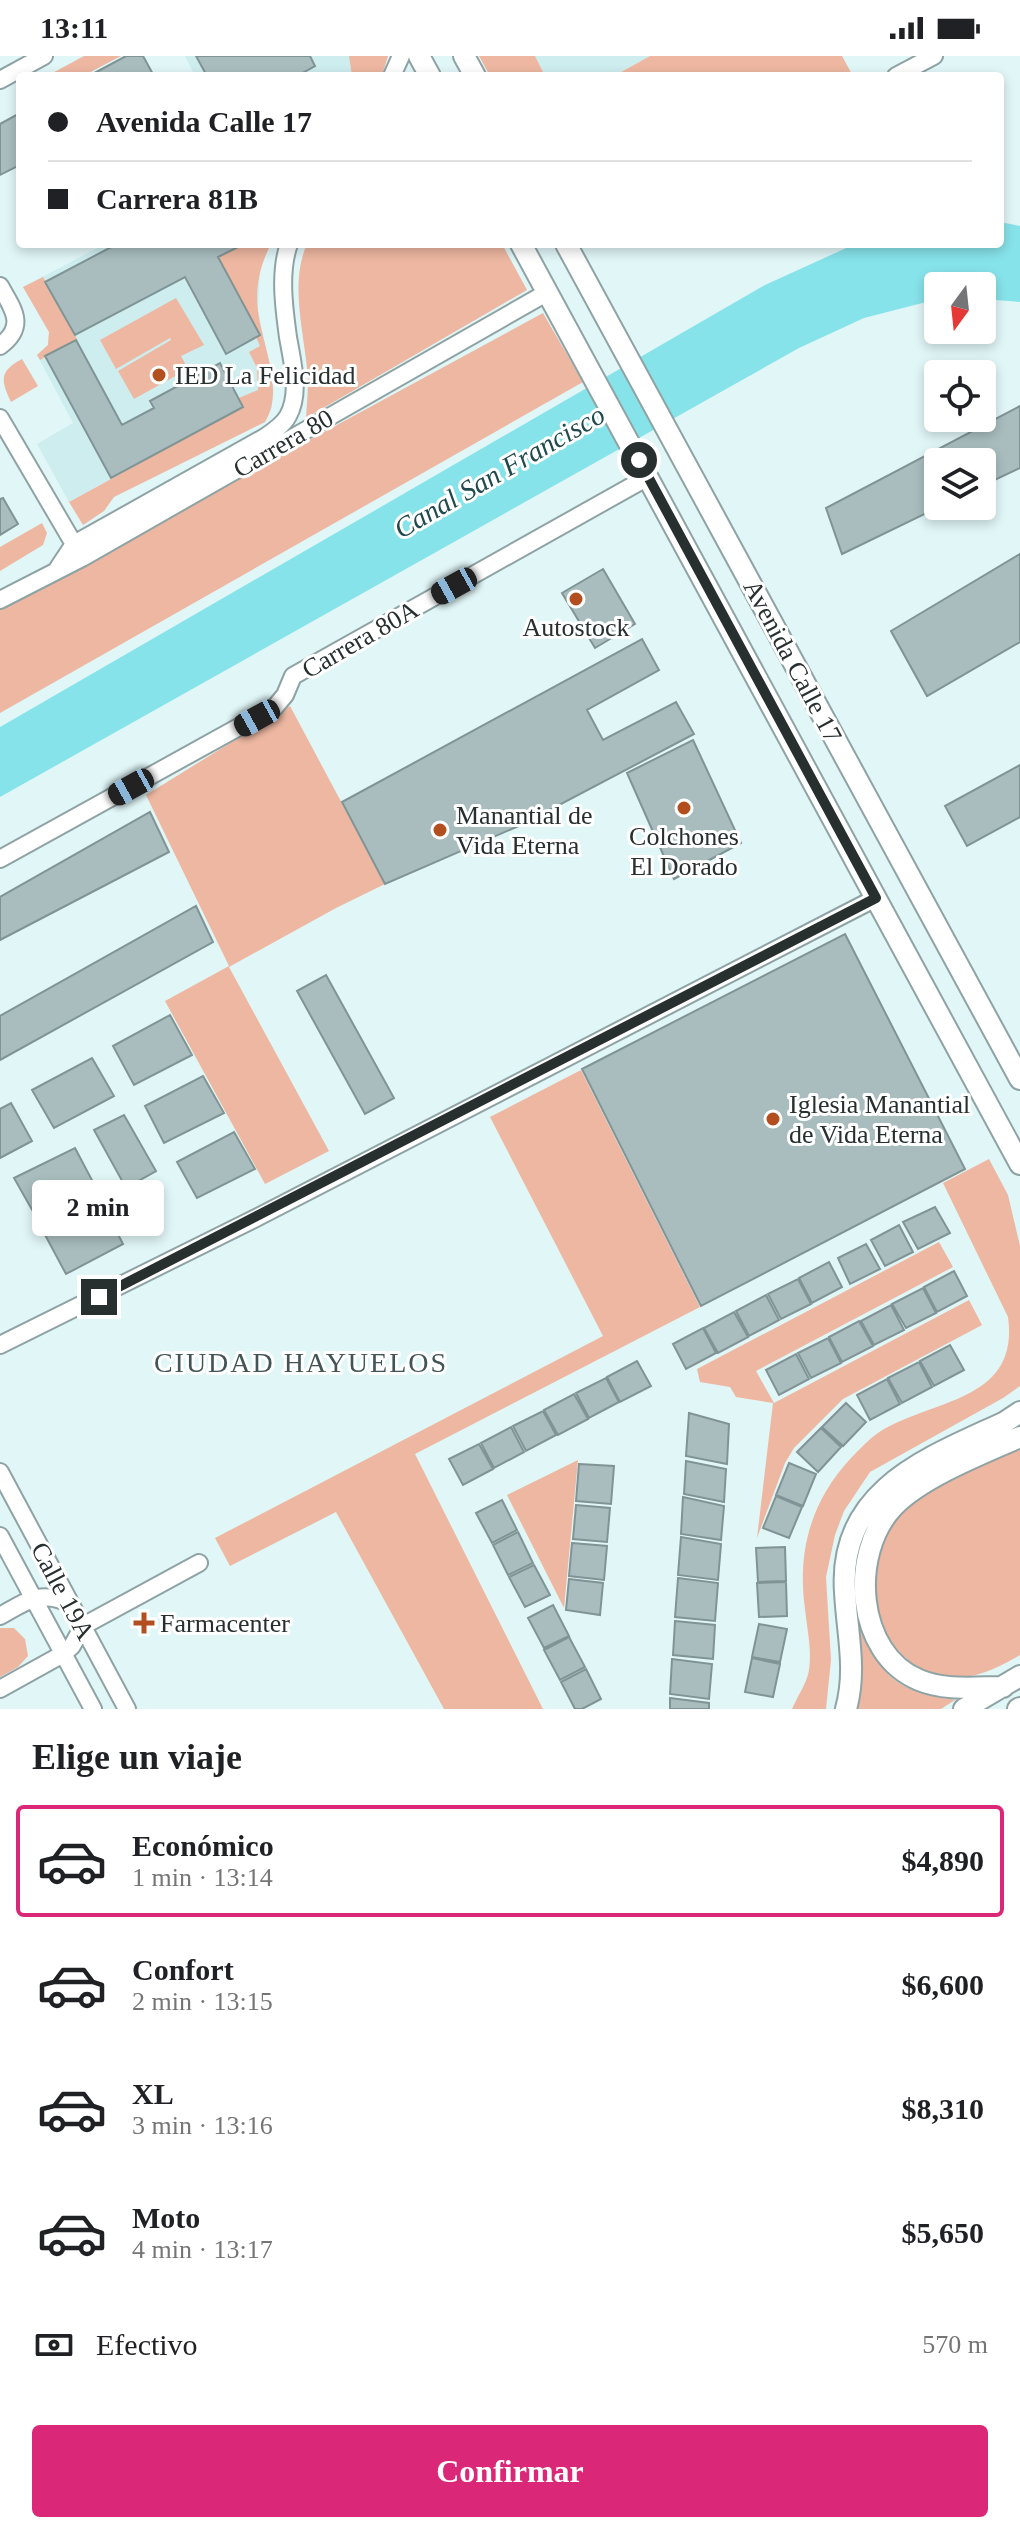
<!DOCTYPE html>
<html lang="es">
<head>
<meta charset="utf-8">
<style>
  body { margin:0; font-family:Georgia,serif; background:#f2f2f2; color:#202124; height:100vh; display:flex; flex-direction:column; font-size:30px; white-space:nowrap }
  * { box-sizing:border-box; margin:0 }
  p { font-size:26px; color:#757577 }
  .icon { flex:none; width:44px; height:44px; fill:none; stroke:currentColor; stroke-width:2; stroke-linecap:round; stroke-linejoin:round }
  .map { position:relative; height:1653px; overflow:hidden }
  .panel { display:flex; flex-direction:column; background:#fff; flex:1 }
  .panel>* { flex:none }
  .banner { position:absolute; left:16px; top:16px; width:988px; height:176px; border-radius:8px; box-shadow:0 4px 12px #0003; display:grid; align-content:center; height:176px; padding:0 32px; background:#fff }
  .needle { width:52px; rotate:195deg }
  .tools { position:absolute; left:924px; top:216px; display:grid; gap:16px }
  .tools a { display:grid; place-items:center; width:72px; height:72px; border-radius:8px; background:#fff; box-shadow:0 4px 12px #0003; font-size:40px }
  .end { position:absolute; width:36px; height:36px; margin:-18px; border:10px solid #272f2f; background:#fff; box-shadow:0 0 0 4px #fff }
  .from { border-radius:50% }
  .bubble { position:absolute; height:56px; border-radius:8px; background:#fff; box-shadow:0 4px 12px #0003; font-size:26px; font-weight:700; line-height:56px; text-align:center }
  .car { position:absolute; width:24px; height:48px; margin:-24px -12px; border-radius:10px; box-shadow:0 0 6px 2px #0007; background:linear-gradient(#222 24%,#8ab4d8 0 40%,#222 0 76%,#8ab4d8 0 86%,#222 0) }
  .banner b { display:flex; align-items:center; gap:28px; height:76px; font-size:30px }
  .banner b+b { border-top:2px solid #e0e0e0 }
  .banner i { width:20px; height:20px; background:#202124 }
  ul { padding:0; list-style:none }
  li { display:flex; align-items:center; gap:24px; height:112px; margin:0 16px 12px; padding:0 16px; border:4px solid transparent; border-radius:8px }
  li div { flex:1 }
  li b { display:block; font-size:30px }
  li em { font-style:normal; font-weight:700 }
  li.current { border-color:#db2777 }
  li>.icon { width:72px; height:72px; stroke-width:1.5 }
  h2 { padding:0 32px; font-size:36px; line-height:96px }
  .pay { display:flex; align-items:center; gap:20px; height:88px; padding:0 32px; font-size:30px }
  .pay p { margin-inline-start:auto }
  .action { display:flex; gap:16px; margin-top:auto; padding:16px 32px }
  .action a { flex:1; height:92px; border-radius:8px; background:#db2777; color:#fff; font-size:32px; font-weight:700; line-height:92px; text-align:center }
  .status { display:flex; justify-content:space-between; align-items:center; height:56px; padding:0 40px; background:#fff; direction:ltr }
  .status svg { height:22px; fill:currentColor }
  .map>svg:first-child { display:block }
</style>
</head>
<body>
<div class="status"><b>13:11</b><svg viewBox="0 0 49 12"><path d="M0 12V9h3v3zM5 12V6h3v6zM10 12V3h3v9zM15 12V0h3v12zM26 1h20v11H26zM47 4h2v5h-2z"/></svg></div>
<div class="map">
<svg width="1020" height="1653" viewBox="0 0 1020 1653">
  <rect width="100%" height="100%" fill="#e1f6f7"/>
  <path fill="#ceedef" d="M 185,0 L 349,0 L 352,20 L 195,20 Z
    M 534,0 L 650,0 L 614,20 L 545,20 Z
    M 105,188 L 246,188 L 260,214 L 258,254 L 270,314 L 272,351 L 265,366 L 105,426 L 69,446 L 37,388 L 73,367 L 37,299 L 48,289 L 49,276 L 23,231 Z"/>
  <path fill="#edb7a1" d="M 84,0 L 121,0 L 83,20 L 47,20 Z
    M 349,0 L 388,0 L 382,20 L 352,20 Z
    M 479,0 L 535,0 L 545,20 L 490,20 Z
    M 650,0 L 842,0 L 853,20 L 614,20 Z
    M 244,188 L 271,188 C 260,209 255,231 258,255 C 262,289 285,334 265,366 L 114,441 L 104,455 L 83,469 L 69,446 L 243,351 L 239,342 L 258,334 L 257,312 L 249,296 L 260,290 L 256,281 L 260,279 L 218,201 Z
    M 307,188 L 502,188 L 527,234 L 306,362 C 307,345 309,328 307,312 C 303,272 290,225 307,188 Z
    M 43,221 L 77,283 L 40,304 L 37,299 L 48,289 L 49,276 L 23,231 Z
    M 176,242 L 204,289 L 181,300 L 188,313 L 134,343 L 118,315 L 171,284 L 170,282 L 116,313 L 100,284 Z
    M 543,257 L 583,326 L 0,657 L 0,552 Z
    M 22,303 L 38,330 L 11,346 C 0,323 0,315 22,303 Z
    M 42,467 L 47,477 L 43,489 L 0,515 L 0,491 Z
    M 290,650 L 385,828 L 336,852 L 229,911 L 329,1095 L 265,1128 L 165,945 L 229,910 L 146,739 Z
    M 581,1014 L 700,1251 L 415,1398 L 543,1653 L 444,1653 L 336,1456 L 230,1510 L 215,1482 L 603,1280 L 490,1061 Z
    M 989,1103 L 1008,1139 L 1020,1190 L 1020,1330 L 1003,1342 L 870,1416 L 844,1455 L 835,1479 L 826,1521 L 831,1604 L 826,1653 L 792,1653 C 797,1641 807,1627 809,1614 C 812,1593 807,1573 805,1553 C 797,1495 811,1445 851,1402 C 859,1394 869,1383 878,1377 C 930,1343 1020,1347 1008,1261 L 943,1127 Z
    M 939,1186 L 953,1211 L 756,1315 L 774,1347 L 969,1244 L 982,1269 L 843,1343 L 794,1392 L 785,1407 L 757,1482 L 773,1347 L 736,1341 L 730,1331 L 700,1326 L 697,1313 Z
    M 1020,1391 L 1020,1599 C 1003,1609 978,1622 957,1621 C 901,1621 869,1566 872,1515 C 873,1502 889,1469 897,1459 C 917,1435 990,1406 1020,1391 Z
    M 578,1404 L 564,1552 L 507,1439 Z
    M 860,1569 C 885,1625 894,1633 955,1644 L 941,1653 L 855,1653 L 862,1608 Z
    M 0,1572 L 14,1572 L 25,1583 L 28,1600 L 18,1611 L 0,1621 Z"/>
  <path fill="#87e3ea" d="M 1000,166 L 1020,170 L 1020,246 L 982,243 L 982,230 L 938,230 L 938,243 L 864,262 L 799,292 L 0,741 L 0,671 L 765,229 L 855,188 L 1000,188 Z"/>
  <path fill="#a9bdbf" stroke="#809495" stroke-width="2" d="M 126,0 L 143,0 L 154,20 L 89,20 Z
    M 196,0 L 310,0 L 315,10 L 297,20 L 207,20 Z
    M 20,57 L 20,109 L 0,119 L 0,68 Z
    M 117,188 L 236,188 L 238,191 L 218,201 L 260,279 L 226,298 L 185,221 L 75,279 L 45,226 Z
    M 76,284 L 122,369 L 154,352 L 150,345 L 220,307 L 243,351 L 111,422 L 45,300 Z
    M 1020,350 L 1020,412 L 982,430 L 982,406 L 938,406 L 938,450 L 941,450 L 842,498 L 826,452 Z
    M 3,442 L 18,468 L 0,479 L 0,443 Z
    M 1020,498 L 1020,586 L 927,640 L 891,575 Z
    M 603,513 L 635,568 L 595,592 L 562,537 Z
    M 642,583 L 659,614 L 587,654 L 603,684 L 676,646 L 694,678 L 521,769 L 385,828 L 342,746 Z
    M 693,684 L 741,787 L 674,823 L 627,717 Z
    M 1020,709 L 1020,761 L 967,790 L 945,750 Z
    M 150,756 L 169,796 L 0,884 L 0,841 Z
    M 196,850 L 213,886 L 0,1004 L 0,960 Z
    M 845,878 L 965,1113 L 701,1250 L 582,1013 Z
    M 326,919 L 394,1042 L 365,1058 L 297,935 Z
    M 170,959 L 192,999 L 134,1029 L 113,990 Z
    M 92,1002 L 114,1040 L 54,1072 L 32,1034 Z
    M 203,1020 L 224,1057 L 164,1087 L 145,1050 Z
    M 11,1047 L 32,1085 L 0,1102 L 0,1053 Z
    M 124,1059 L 156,1115 L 126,1132 L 94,1074 Z
    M 234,1076 L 255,1113 L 197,1142 L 177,1106 Z
    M 75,1092 L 94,1128 L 35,1159 L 14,1122 Z
    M 102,1147 L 123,1188 L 66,1218 L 44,1177 Z
    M 935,1151 L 950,1177 L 918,1193 L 903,1166 Z
    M 899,1169 L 913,1196 L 885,1210 L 871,1184 Z
    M 866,1188 L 880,1213 L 850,1228 L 838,1202 Z
    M 829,1206 L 842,1231 L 812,1247 L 799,1222 Z
    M 954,1215 L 967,1240 L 937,1256 L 924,1231 Z
    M 798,1223 L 811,1248 L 781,1263 L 768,1238 Z
    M 923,1232 L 936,1257 L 906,1272 L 892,1248 Z
    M 766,1239 L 779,1264 L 749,1280 L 736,1255 Z
    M 891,1249 L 904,1274 L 874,1289 L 861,1265 Z
    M 734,1256 L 748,1281 L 718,1297 L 704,1272 Z
    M 859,1265 L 873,1290 L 842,1306 L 829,1281 Z
    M 703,1272 L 716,1297 L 686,1313 L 673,1288 Z
    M 828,1282 L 841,1307 L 811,1322 L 798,1297 Z
    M 950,1289 L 964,1314 L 934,1330 L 920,1305 Z
    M 796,1298 L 809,1323 L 779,1339 L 766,1314 Z
    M 637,1305 L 651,1330 L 620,1346 L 607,1321 Z
    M 919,1306 L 932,1331 L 902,1347 L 888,1322 Z
    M 606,1322 L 619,1346 L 589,1362 L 576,1337 Z
    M 887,1323 L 900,1348 L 870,1364 L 857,1339 Z
    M 574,1338 L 588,1363 L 558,1379 L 544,1354 Z
    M 846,1347 L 866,1366 L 843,1390 L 822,1371 Z
    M 543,1355 L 556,1379 L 526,1395 L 513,1370 Z
    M 689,1357 L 729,1368 L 727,1408 L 686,1400 Z
    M 511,1371 L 524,1396 L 494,1412 L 481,1387 Z
    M 821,1372 L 841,1391 L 818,1416 L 797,1396 Z
    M 479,1388 L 493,1413 L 463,1429 L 449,1403 Z
    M 686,1405 L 726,1413 L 724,1446 L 684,1438 Z
    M 789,1407 L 816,1418 L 803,1450 L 776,1439 Z
    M 579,1408 L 614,1410 L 611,1448 L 576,1445 Z
    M 776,1440 L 802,1451 L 789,1482 L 763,1472 Z
    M 683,1441 L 724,1450 L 721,1484 L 681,1478 Z
    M 502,1444 L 517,1474 L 492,1487 L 476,1457 Z
    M 576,1449 L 610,1452 L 607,1486 L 573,1483 Z
    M 518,1476 L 533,1507 L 508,1519 L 493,1489 Z
    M 681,1481 L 721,1488 L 718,1524 L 678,1519 Z
    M 572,1487 L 607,1490 L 604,1524 L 569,1520 Z
    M 785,1491 L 786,1525 L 758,1526 L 756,1492 Z
    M 534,1509 L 550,1539 L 525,1551 L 509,1521 Z
    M 678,1522 L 718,1527 L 715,1565 L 675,1561 Z
    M 569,1523 L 603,1527 L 600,1559 L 566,1554 Z
    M 786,1526 L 787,1560 L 759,1561 L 757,1527 Z
    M 553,1549 L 569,1580 L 544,1592 L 528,1562 Z
    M 675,1565 L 715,1569 L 713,1603 L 673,1599 Z
    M 759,1568 L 787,1573 L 780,1606 L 752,1601 Z
    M 569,1581 L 585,1611 L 560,1624 L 544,1594 Z
    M 752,1602 L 780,1608 L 773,1641 L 745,1636 Z
    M 672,1603 L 712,1608 L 709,1643 L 670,1638 Z
    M 586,1613 L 601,1643 L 582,1653 L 575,1653 L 561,1626 Z
    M 670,1642 L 709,1647 L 709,1653 L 670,1653 Z"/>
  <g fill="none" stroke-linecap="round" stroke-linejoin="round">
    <g stroke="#8fa3a5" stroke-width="20">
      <path id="minor" d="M 392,20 L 401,0
        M 896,20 L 934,0
        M 0,24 L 44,0
        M 0,230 C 13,253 27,270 0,290
        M 0,362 L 78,495
        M 58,512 L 74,488 L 265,381 C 274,375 283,369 288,360 C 301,337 292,305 288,281 C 284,252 279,216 289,188
        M 0,544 L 82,502 L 548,236
        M 0,803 L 275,651 L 285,639 L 293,620 L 648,421
        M 0,1289 L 254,1163 L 876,842
        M 0,1416 L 127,1653
        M 0,1480 L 93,1653
        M 0,1560 C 27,1545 40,1533 71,1548
        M 0,1633 L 63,1598 L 72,1590 L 83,1570 L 199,1507"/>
    </g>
    <g stroke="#8fa3a5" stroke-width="24">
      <path id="major" d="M 419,0 L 430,20
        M 464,0 L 475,20
        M 521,188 L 1020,1108
        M 566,188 L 1020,1023
        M 1003,1631 C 976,1631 945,1635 919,1624 C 856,1598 849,1498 893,1451 C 920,1422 983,1397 1020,1381
        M 846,1653 C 857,1613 847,1577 845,1536 C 838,1433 928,1402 1005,1366 L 1020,1356
        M 964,1653 L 1020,1620
        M 1018,1653 L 1020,1652"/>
    </g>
    <use href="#minor" stroke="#fff" stroke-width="16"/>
    <use href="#major" stroke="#fff" stroke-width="20"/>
  </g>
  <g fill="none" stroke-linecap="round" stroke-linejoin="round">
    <path stroke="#272f2f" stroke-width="10" d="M 99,1241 L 876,842 L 639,404"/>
  </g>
  <g fill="#b34f1e" stroke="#fff" stroke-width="3">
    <circle cx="159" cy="319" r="8"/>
    <circle cx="576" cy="543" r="8"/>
    <circle cx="684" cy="752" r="8"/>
    <circle cx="440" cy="774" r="8"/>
    <circle cx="773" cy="1063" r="8"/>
    <path d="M140 1555h8v8h8v8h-8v8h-8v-8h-8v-8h8z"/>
  </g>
  <g text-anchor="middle" stroke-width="6" stroke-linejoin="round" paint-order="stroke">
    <g font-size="26" fill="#272f2f" stroke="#fff" text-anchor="start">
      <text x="175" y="328">IED La Felicidad</text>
      <text x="576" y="580" text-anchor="middle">Autostock</text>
      <text x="456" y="768">Manantial de<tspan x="456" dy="30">Vida Eterna</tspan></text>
      <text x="684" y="789" text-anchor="middle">Colchones<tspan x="684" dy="30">El Dorado</tspan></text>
      <text x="789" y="1057">Iglesia Manantial<tspan x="789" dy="30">de Vida Eterna</tspan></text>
      <text x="160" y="1576">Farmacenter</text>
    </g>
    <g font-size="26" fill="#272f2f" stroke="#fff">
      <text transform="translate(283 387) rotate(-30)" y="9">Carrera 80</text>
      <text transform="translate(360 583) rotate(-30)" y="9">Carrera 80A</text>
      <text transform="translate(793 605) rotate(62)" y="9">Avenida Calle 17</text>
      <text transform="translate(63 1535) rotate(62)" y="9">Calle 19A</text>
    </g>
    <g font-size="28" font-style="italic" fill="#204a4d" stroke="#fff">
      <text transform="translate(499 415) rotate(-30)" y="10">Canal San Francisco</text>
    </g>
    <g font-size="28" letter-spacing="2" fill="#425456" stroke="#fff">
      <text x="301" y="1316">CIUDAD HAYUELOS</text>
    </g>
  </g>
</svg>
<div class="tools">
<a><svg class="needle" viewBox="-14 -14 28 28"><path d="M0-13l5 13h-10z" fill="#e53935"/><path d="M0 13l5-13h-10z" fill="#757577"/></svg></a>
<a><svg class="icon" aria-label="locate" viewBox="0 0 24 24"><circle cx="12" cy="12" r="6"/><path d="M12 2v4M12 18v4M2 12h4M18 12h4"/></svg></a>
<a><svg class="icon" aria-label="layers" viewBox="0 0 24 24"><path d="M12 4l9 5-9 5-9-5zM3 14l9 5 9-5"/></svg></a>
</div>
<i class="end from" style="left:639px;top:404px"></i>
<i class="end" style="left:99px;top:1241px"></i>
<div class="bubble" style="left:32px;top:1124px;width:132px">2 min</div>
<i class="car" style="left:454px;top:530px;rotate:241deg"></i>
<i class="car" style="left:257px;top:662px;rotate:241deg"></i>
<i class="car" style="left:131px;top:731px;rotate:241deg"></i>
<div class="banner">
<b><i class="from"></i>Avenida Calle 17</b>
<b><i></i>Carrera 81B</b>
</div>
</div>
<section class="panel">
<h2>Elige un viaje</h2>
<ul>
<li class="current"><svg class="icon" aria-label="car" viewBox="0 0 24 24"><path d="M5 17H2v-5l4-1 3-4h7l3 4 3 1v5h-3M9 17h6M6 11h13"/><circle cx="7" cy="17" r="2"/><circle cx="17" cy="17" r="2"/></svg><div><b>Económico</b><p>1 min · 13:14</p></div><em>$4,890</em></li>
<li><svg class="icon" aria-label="car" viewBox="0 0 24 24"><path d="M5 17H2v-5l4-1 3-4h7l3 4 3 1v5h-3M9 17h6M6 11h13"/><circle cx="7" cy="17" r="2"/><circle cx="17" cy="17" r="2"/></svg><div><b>Confort</b><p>2 min · 13:15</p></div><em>$6,600</em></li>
<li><svg class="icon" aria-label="car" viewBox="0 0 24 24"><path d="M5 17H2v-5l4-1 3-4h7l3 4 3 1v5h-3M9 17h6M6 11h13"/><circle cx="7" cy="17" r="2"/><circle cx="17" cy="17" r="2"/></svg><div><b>XL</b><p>3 min · 13:16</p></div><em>$8,310</em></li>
<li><svg class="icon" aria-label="car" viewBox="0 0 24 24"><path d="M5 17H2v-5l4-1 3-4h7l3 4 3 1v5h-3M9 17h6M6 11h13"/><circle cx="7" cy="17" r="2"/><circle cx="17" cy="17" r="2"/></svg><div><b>Moto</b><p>4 min · 13:17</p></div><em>$5,650</em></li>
</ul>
<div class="pay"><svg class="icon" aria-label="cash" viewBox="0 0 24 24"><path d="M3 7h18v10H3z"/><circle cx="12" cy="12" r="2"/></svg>Efectivo<p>570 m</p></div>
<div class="action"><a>Confirmar</a></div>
</section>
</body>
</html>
